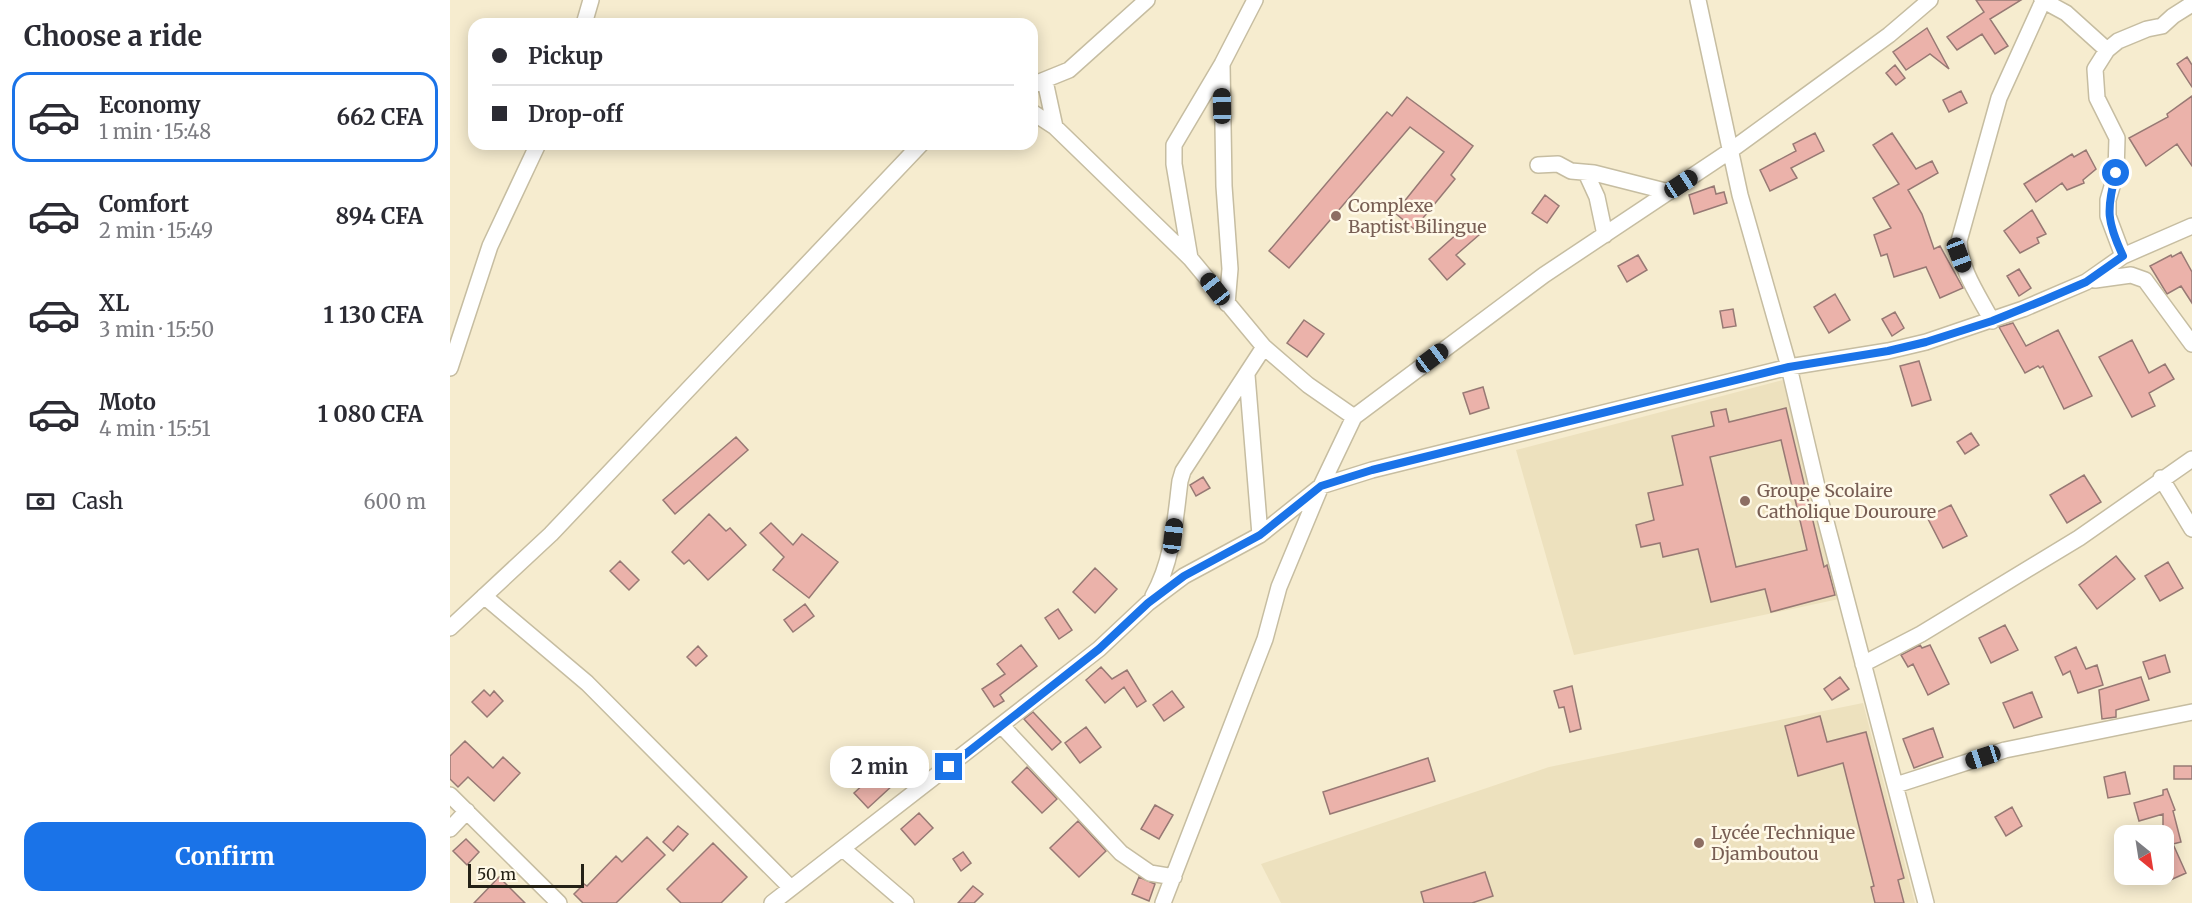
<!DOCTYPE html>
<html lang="en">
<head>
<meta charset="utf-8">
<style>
  body { margin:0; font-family:Merriweather,serif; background:#f7f7f7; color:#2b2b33; height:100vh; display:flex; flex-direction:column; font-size:22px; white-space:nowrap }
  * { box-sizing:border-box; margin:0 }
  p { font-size:20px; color:#7c7c81 }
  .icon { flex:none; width:33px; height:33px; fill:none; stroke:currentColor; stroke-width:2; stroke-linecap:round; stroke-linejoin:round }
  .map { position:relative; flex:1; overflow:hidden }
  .details { display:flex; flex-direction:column; background:#fff; width:450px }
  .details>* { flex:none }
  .hud { position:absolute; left:18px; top:18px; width:570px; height:132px; border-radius:18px; box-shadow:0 3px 15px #0003; display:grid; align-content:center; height:132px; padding:0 24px; background:#fff }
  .needle { width:39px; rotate:150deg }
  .buttons { position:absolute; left:1664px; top:825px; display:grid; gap:12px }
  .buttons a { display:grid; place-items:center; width:60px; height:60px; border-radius:12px; background:#fff; box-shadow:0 3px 15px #0003; font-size:30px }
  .scale { position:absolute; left:18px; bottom:15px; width:116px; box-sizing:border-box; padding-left:6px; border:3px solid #242116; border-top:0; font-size:16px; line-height:21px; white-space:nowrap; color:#242116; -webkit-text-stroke:4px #fff9e8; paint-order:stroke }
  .end { position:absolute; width:27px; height:27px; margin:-14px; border:8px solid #1a73e8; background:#fff; box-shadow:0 0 0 3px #fff }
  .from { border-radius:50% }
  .bubble { position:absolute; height:42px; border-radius:18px; background:#fff; box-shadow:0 3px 15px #0003; font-size:20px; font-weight:700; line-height:42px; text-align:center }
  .car { position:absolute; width:18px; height:36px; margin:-18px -9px; border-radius:8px; box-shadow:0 0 4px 2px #0007; background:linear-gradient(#222 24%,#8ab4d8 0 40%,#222 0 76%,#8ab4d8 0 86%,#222 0) }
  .hud b { display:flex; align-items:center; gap:21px; height:57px; font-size:22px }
  .hud b+b { border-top:2px solid #e1e1e2 }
  .hud i { width:15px; height:15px; background:#2b2b33 }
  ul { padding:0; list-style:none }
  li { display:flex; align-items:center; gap:18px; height:90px; margin:0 12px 9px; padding:0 12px; border:3px solid transparent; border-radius:18px }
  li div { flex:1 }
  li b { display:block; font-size:22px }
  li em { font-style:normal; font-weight:700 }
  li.active { border-color:#1a73e8 }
  li>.icon { width:54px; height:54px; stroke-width:1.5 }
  h2 { padding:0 24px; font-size:27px; line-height:72px }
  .pay { display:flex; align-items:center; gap:15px; height:66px; padding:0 24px; font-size:22px }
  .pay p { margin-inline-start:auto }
  .cta { display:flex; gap:12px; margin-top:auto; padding:12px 24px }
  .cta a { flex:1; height:69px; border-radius:18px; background:#1a73e8; color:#fff; font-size:24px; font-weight:700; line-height:69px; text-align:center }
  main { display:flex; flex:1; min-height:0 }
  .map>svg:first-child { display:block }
</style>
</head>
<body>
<main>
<section class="details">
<h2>Choose a ride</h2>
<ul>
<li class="active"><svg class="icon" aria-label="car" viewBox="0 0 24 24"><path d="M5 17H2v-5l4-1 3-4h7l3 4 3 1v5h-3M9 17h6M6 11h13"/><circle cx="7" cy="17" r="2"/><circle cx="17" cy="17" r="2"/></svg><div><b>Economy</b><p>1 min · 15:48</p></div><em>662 CFA</em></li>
<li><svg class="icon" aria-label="car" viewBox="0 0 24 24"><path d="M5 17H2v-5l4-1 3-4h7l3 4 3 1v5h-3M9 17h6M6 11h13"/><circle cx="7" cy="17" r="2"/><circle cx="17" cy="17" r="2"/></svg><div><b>Comfort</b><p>2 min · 15:49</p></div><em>894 CFA</em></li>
<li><svg class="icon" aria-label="car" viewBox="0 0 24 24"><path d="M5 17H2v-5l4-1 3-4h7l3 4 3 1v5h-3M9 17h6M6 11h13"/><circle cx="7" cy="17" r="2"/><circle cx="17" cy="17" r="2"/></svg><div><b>XL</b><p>3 min · 15:50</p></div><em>1 130 CFA</em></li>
<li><svg class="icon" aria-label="car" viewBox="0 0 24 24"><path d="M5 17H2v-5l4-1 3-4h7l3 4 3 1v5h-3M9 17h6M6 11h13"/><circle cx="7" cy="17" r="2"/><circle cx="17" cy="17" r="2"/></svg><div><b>Moto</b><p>4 min · 15:51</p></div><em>1 080 CFA</em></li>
</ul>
<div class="pay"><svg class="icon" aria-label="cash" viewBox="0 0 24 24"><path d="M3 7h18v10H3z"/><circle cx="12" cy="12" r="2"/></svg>Cash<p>600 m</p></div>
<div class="cta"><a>Confirm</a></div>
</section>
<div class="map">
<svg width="1742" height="903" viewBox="0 0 1742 903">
  <rect width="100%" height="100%" fill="#f6eccf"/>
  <path fill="#ede1be" d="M 1337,379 L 1389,599 L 1124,655 L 1066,450 Z
    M 1413,703 L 1465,903 L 831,903 L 811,864 L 1099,767 Z"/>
  <path fill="#ebb2aa" stroke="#977974" stroke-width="1.5" fill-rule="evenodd" d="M 1526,0 L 1571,0 L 1540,19 L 1558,46 L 1545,54 L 1532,34 L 1507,50 L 1497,37 L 1534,12 Z
    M 1477,28 L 1499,69 L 1480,54 L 1456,70 L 1443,52 Z
    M 1737,57 L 1742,65 L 1742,87 L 1727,64 Z
    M 1445,65 L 1455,78 L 1446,85 L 1436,73 Z
    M 1511,91 L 1517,103 L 1499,112 L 1493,100 Z
    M 1742,96 L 1742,166 L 1727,144 L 1696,166 L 1679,138 L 1718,117 L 1717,114 Z
    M 957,97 L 1023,146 L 1001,175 L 1005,179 L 964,229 L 945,213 L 994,152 L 960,127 L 839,268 L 819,251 L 937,112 L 942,116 Z
    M 1365,133 L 1374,151 L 1341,168 L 1347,178 L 1320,191 L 1310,170 L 1346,151 L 1343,144 Z
    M 1442,133 L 1466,169 L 1482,161 L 1488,173 L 1458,190 L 1472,214 L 1484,249 L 1490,246 L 1513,288 L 1490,298 L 1476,267 L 1444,277 L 1437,254 L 1431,256 L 1424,235 L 1441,228 L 1423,198 L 1449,184 L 1423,145 Z
    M 1636,150 L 1646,169 L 1633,180 L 1634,183 L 1617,190 L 1612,183 L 1586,202 L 1574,184 L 1622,154 L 1624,157 Z
    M 1264,186 L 1266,194 L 1274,192 L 1277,203 L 1244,214 L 1239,195 Z
    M 1095,195 L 1109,206 L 1097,223 L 1082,213 Z
    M 1582,210 L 1596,234 L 1587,238 L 1589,243 L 1570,253 L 1554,231 Z
    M 1019,223 L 1029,235 L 1006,255 L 1015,264 L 997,280 L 979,259 Z
    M 1731,252 L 1742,272 L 1742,303 L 1731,286 L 1717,294 L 1700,266 L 1721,255 L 1722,257 Z
    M 1188,255 L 1197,270 L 1177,282 L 1168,266 Z
    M 1569,269 L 1581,288 L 1569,296 L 1557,276 Z
    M 1385,294 L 1400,320 L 1379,333 L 1364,307 Z
    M 1283,309 L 1286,326 L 1273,328 L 1270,311 Z
    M 1445,312 L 1454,328 L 1442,336 L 1432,319 Z
    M 854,320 L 874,334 L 857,357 L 837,343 Z
    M 1563,323 L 1576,346 L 1608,330 L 1642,396 L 1614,409 L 1593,366 L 1590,368 L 1588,366 L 1575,373 L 1549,327 Z
    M 1682,340 L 1699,373 L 1715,364 L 1724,379 L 1699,393 L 1705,406 L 1682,417 L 1649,357 Z
    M 1469,361 L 1481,400 L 1462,406 L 1450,366 Z
    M 1033,387 L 1039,408 L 1020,414 L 1013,393 Z
    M 1336,408 L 1374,567 L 1377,565 L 1385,595 L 1321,612 L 1315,589 L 1261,602 L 1248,549 L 1213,557 L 1210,543 L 1191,547 L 1186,525 L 1204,520 L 1198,493 L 1233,485 L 1222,436 L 1264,426 L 1261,412 L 1276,409 L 1279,422 ZM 1331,440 L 1357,550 L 1286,567 L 1260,457 Z
    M 1521,433 L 1529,445 L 1515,454 L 1507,442 Z
    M 286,437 L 298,450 L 225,514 L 213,500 Z
    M 1634,475 L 1651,502 L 1617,523 L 1600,495 Z
    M 753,477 L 760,488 L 746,496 L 740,485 Z
    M 1501,505 L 1517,536 L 1493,548 L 1477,517 Z
    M 259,514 L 276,531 L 280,528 L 296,545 L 258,580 L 239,560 L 234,564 L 222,552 Z
    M 321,523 L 343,545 L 352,534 L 388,562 L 359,598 L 323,570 L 334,557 L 310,533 Z
    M 1666,556 L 1685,579 L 1647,609 L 1629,585 Z
    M 170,561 L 189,580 L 179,590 L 160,571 Z
    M 1718,562 L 1733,588 L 1710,601 L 1695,576 Z
    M 645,568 L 667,589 L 645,613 L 623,592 Z
    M 355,604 L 364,616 L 343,632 L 334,620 Z
    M 608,609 L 622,630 L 609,639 L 595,618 Z
    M 1555,625 L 1568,650 L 1541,663 L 1529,638 Z
    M 571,645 L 587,666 L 550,695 L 554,701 L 544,707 L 532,689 L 555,674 L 547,664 Z
    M 1470,645 L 1472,648 L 1480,645 L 1499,684 L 1478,695 L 1463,664 L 1458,667 L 1451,655 Z
    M 248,646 L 257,656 L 246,666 L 237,657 Z
    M 1626,647 L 1636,669 L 1647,665 L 1653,685 L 1628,693 L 1620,671 L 1613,675 L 1605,657 Z
    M 1715,655 L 1720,672 L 1699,679 L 1693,662 Z
    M 651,667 L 662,679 L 677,670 L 696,701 L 687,707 L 674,687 L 655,703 L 636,680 Z
    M 1390,677 L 1399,689 L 1382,700 L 1374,689 Z
    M 1691,677 L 1699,700 L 1666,710 L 1666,717 L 1652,719 L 1649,690 Z
    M 1122,686 L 1131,729 L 1120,732 L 1114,707 L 1109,708 L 1104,691 Z
    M 34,690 L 40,696 L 44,691 L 53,701 L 37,717 L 22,702 Z
    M 722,691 L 734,707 L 714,721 L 703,705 Z
    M 1582,692 L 1592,717 L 1564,728 L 1553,703 Z
    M 583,712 L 611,742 L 602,750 L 574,719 Z
    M 1370,716 L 1377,742 L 1416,732 L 1454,878 L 1448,880 L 1454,903 L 1425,903 L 1421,887 L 1424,886 L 1393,763 L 1348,776 L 1335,726 Z
    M 636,727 L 651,747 L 630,763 L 615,743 Z
    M 1483,728 L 1493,757 L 1464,768 L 1453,739 Z
    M 15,741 L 43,768 L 53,757 L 70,773 L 44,801 L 18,777 L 8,787 L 0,779 L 0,756 Z
    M 978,758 L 985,781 L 880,814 L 873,792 Z
    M 1724,766 L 1742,766 L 1742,779 L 1724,779 Z
    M 577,767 L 607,799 L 592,813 L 562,782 Z
    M 429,770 L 443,785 L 418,808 L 404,793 Z
    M 1675,772 L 1680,794 L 1658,798 L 1654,777 Z
    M 1717,789 L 1725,810 L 1723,811 L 1731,842 L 1723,844 L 1736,873 L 1716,882 L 1713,875 L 1713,814 L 1689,821 L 1684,803 L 1713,795 L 1713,790 Z
    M 705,805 L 723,815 L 709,839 L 691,829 Z
    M 1562,807 L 1572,826 L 1556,836 L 1545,817 Z
    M 469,813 L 483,828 L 465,845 L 451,829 Z
    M 628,821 L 656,851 L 629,877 L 600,848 Z
    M 228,826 L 238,834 L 223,851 L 213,842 Z
    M 197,837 L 215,855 L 166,903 L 133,903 L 124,894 L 134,884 L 137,886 L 166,856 L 172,862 Z
    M 16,839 L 29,852 L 17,865 L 3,851 Z
    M 263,843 L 297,877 L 271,903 L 231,903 L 217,889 Z
    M 513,852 L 521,863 L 511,871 L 503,859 Z
    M 1035,872 L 1043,896 L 1022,903 L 974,903 L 971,892 Z
    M 49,877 L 75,903 L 24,903 Z
    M 689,877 L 705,884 L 699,901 L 682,894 Z
    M 523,886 L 533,894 L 524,903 L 508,903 Z"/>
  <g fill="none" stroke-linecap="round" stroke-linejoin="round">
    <g stroke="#c6bda1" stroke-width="18">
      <path id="street" d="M 1248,0 L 1290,195 L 1339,367 L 1369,495 L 1476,903
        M 1592,0 L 1616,13 L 1657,50
        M 134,24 L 141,0
        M 772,64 L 774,186 L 780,269 L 777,304
        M 595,81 L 605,127
        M 582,85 L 619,70 L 697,0
        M 582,112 L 605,127 L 740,258 L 814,347 L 858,385 L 904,417
        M 1088,165 L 1108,164 L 1121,171 L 1144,173 L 1219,192
        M 1136,173 L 1147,197 L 1155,235
        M 1673,256 L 1658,216 L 1658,200 L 1666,173 L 1667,138 L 1647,98 L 1645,69 L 1657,50 L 1668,41 L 1697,29 L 1712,26 L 1723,16 L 1742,4
        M 740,258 L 724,164 L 724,145 L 772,64 L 805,0
        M 1645,280 L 1681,275 L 1695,280 L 1742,344
        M 1542,321 C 1529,296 1510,270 1509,241 L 1549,98 L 1593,1
        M 0,368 L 40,246 L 88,144
        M 797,375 L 810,535
        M 1711,478 L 1742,529
        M 34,596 L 137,683 L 341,888
        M 703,596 C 723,560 725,521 730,481 L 733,471 L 814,347
        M 0,628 L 101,534 L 471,144
        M 1413,664 L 1471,634 L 1629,538 L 1742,459
        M 552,726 L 671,853 L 700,873 L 724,877
        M 1446,785 L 1555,750 L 1742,712
        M 0,795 L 109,903
        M 0,829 L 17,811
        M 393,849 L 456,903
        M 322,903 L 649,649 L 698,603 L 734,576 L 810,535 L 871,486 L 922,470 L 1339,367 L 1438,351 L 1476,342 L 1573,309 L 1636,282 L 1673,256 L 1742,226
        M 713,903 L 815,639 L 829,587 L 871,486 L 904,417 L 1094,275 L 1280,151 L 1439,35 L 1480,0"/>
    </g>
    <use href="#street" stroke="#fff" stroke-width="15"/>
  </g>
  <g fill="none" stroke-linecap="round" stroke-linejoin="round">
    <path stroke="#1a73e8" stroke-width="8" d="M 499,767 L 649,649 L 698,603 L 734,576 L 810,535 L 871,486 L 922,470 L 1339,367 L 1438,351 L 1476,342 L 1542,321 L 1594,300 L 1636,282 L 1673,256 C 1657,222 1656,210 1666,173"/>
  </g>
  <g fill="#8d6e63" stroke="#fff9e8" stroke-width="2">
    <circle cx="886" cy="216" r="6"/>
    <circle cx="1295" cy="501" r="6"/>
    <circle cx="1249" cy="843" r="6"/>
  </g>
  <g text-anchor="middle" stroke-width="5" stroke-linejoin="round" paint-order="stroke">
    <g font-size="18" fill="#785e54" stroke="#fff9e8" text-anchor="start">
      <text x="898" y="212">Complexe<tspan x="898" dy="21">Baptist Bilingue</tspan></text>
      <text x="1307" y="497">Groupe Scolaire<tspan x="1307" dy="21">Catholique Douroure</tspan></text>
      <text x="1261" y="839">Lycée Technique<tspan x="1261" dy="21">Djamboutou</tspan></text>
    </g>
  </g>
</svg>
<div class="buttons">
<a><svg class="needle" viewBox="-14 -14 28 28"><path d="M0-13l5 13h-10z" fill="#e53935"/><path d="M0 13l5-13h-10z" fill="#7c7c81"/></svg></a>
</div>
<div class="scale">50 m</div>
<i class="end from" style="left:1666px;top:173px"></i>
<i class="end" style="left:499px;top:767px"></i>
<div class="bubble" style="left:380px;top:746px;width:99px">2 min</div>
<i class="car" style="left:772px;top:106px;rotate:359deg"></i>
<i class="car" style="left:1231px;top:184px;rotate:57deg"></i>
<i class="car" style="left:1509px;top:255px;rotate:159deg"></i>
<i class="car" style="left:765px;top:289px;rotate:322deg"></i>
<i class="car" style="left:982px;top:358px;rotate:53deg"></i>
<i class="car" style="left:723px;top:536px;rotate:7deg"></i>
<i class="car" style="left:1533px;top:757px;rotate:252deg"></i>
<div class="hud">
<b><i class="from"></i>Pickup</b>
<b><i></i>Drop-off</b>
</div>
</div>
</main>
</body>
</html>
